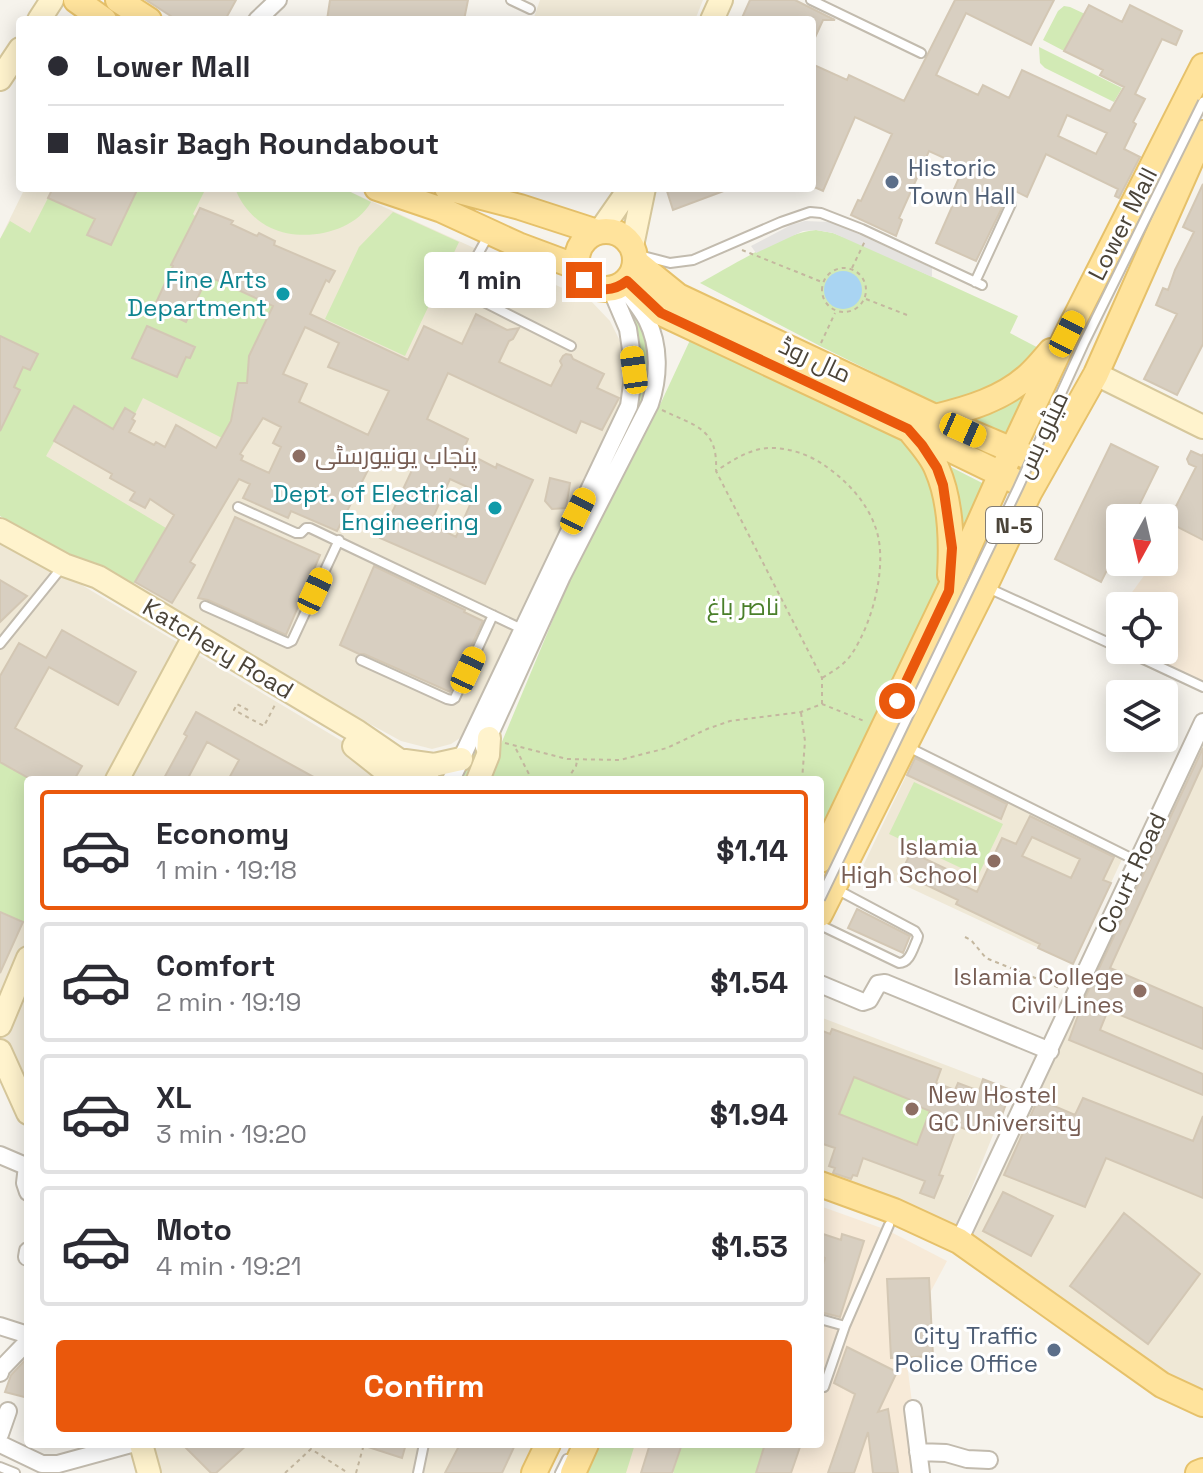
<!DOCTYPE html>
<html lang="en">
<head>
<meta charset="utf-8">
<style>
  body { margin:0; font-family:"Space Grotesk",Cairo,sans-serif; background:#f7f7f7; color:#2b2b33; height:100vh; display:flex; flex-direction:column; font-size:30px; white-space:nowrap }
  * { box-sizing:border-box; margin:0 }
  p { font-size:26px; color:#7c7c81 }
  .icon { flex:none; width:44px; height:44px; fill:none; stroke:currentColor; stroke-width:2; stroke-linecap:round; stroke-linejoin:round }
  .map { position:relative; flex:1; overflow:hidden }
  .side { position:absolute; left:24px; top:776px; width:800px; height:672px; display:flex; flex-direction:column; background:#fff; border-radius:8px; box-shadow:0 4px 20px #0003 }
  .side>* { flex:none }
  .hud { position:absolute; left:16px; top:16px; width:800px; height:176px; border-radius:8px; box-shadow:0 4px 20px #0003; display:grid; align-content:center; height:176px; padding:0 32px; background:#fff }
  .needle { width:52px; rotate:188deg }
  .buttons { position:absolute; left:1106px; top:504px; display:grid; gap:16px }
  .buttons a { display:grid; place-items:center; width:72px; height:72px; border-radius:8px; background:#fff; box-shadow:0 4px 20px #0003; font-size:40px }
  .end { position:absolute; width:36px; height:36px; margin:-18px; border:10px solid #ea580c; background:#fff; box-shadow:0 0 0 4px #fff }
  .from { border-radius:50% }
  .bubble { position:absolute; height:56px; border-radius:8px; background:#fff; box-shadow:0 4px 20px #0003; font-size:26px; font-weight:700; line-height:56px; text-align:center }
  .car { position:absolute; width:24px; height:48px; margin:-24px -12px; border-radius:10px; box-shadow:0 0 6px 2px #0007; background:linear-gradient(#f5c518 24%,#345 0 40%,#f5c518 0 76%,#345 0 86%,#f5c518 0) }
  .hud b { display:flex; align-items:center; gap:28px; height:76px; font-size:30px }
  .hud b+b { border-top:2px solid #e1e1e2 }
  .hud i { width:20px; height:20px; background:#2b2b33 }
  ul { padding:14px 0 0; list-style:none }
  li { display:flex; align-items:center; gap:24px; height:120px; margin:0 16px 12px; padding:0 16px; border:4px solid #e1e1e2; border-radius:8px }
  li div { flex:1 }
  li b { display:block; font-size:30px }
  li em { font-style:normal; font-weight:700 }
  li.active { border-color:#ea580c }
  li>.icon { width:72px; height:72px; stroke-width:1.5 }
  .button { display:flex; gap:16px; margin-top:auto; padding:16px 32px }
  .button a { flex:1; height:92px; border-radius:8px; background:#ea580c; color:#fff; font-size:32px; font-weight:700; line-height:92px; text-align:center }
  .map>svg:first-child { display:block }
</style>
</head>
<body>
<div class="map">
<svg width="1203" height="1473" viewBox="0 0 1203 1473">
  <rect width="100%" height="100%" fill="#f6f3ec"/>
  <path fill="#f7ead8" d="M 1203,495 L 1203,687 L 1124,650 L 1164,650 L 1164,606 L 1122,606 L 1154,562 L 1164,562 L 1164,549 Z
    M 820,1206 L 887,1230 L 947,1261 L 931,1291 L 933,1361 L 908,1371 L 921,1473 L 573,1473 L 587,1444 L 820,1444 Z"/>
  <path fill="#efe8d6" d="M 540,0 L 703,0 L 695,20 L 533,20 Z
    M 25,188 L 342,188 L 591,301 L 610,321 L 622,345 L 626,369 L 626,396 L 466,734 L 451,744 L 432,749 L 401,741 L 129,592 L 0,516 L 0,239 Z
    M 0,536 L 342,741 L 389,780 L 28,780 L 28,1112 L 0,1046 Z
    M 1203,740 L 1203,1406 L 958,1242 Z
    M 915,757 L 1124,855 L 1073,964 L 863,866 Z
    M 820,1017 L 1011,1090 L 954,1232 L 820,1175 Z
    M 141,1444 L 547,1444 L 534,1473 L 148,1473 Z"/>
  <path fill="#d2eab5" d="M 1064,6 L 1070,7 L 1085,14 L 1064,51 L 1043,40 L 1058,11 Z
    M 1039,47 L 1122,88 L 1114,102 L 1045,68 L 1040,63 Z
    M 138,188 L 206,188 L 193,214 L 196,217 L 171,264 L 173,266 L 154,307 L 186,322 L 208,276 L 273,306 L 251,352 L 247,383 L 238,383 L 233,414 L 235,415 L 222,438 L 143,398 L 135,414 L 126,409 L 113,429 L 74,407 L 46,456 L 166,528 L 129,592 L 0,516 L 0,239 L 10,221 L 30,233 L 48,198 L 95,219 L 88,235 L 110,245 Z
    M 235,188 L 342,188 L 371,202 C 354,233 303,243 271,228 C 255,221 241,205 235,188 Z
    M 393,212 L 459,242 L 405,356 L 325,319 L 359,247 Z
    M 816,230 L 833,233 L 856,242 L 1018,316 L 1010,333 L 1052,355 L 1016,425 L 1004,437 L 822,347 L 700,283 C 730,267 784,232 816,230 Z
    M 637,314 C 649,335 651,363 651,388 L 549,596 L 466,780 L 459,780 L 639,398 L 641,360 L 631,317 Z
    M 691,338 L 905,441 L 936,484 L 946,574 L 820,836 L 820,780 L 486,780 L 582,550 L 658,409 Z
    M 943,463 L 990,487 L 960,560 Z
    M 0,762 L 32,780 L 28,780 L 28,924 L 0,912 Z
    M 914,782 L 1003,824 L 978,876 L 889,834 Z
    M 854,1077 L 911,1099 L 910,1103 L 930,1111 L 917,1145 L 839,1114 L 846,1098 L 845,1095 L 847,1089 L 850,1088 Z
    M 601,1444 L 635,1444 L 626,1473 L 586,1473 Z
    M 682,1444 L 765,1444 L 756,1473 L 674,1473 L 673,1472 Z"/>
  <path fill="#e5e3e0" d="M 805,221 L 829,222 L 841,226 L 932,268 L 932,277 L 833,233 L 816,230 L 803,231 L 756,253 L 751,246 L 791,225 Z"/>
  <path fill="#a9d4f2" d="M824 290a19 19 0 1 1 38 0a19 19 0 1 1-38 0Z"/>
  <path fill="#d8cfc1" stroke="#d3c7b4" stroke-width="2" fill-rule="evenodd" d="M 146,0 L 236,0 L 225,20 L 177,20 Z
    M 330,0 L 468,0 L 464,20 L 327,20 Z
    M 750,0 L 795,0 L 835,20 L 823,20 L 812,44 L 812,20 L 741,20 Z
    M 955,0 L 1054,0 L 1031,45 L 966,13 L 936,75 L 978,95 L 983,85 L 1009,98 L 1022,70 L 1110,111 L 1124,87 L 1100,75 L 1103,70 L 1064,51 L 1089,5 L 1122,22 L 1130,5 L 1182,31 L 1176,45 L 1162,39 L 1135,94 L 1145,99 L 1133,122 L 1136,124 L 1124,149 L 1140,157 L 1119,198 L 1115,196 L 1118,189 L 1046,154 L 1027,197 L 1011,189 L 976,261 L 936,243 L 955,200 L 950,198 L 964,167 L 929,151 L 899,218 L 902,220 L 896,236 L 851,215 L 858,200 L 861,201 L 892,134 L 855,117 L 823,191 L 812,186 L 812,64 L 847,80 L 849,75 L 904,101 ZM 1067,115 L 1107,133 L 1096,154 L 1058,136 Z
    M 1203,184 L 1203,344 L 1177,395 L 1144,379 L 1177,314 L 1156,305 L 1163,288 L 1168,290 L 1175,270 L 1194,232 L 1183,227 Z
    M 53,188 L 138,188 L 111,245 L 87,235 L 95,219 L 48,198 Z
    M 675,188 L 729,188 L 729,189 L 673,210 L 667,191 Z
    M 200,208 L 233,221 L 231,224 L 257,236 L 259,233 L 275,241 L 274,245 L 335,271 L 329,282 L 326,280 L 310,314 L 408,360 L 424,326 L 462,344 L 476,314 L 507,330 L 519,328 L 513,339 L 509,341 L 499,362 L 551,386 L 562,365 L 560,361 L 563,356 L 566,354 L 571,355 L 573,359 L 604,374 L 597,388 L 619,398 L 602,430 L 581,421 L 576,433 L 448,373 L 427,419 L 468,439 L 463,451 L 496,468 L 497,464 L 533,480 L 485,584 L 380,538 L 414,466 L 392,454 L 386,470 L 371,464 L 337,531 L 291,511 L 288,518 L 243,498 L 250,484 L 239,479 L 190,562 L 195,565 L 172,603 L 135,582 L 174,515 L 150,499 L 145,508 L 130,500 L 135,492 L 110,478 L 112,474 L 54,441 L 74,406 L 113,429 L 125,408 L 135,414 L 132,419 L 135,421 L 129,432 L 154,445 L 156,442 L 165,447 L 176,425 L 216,448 L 231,421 L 238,383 L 247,383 L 249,356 L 273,306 L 208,276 L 186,322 L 154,307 L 173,266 L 171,265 ZM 305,327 L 339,343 L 328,367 L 389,391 L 368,435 L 299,402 L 307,384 L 283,374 ZM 263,418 L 281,427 L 273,443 L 281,447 L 269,473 L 241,460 L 243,456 L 240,454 ZM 450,479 L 476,491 L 456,537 L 430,524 Z
    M 147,326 L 195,347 L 190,358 L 186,357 L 177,377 L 132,358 Z
    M 0,336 L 38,354 L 30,370 L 23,367 L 14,387 L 20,390 L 0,431 Z
    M 1111,444 L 1158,467 L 1133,518 L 1120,518 L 1120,544 L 1101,582 L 1055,559 Z
    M 1191,451 L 1202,456 L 1203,454 L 1203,540 L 1168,522 L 1196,467 L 1189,464 L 1187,459 Z
    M 550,478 L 570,483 L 566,508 L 552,509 L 545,501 Z
    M 235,517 L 320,555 L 286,635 L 208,600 L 198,598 Z
    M 374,566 L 465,610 L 464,612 L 483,621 L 450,692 L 364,654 L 359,654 L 340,645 Z
    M 0,580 L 27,596 L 0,622 Z
    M 62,630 L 136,672 L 118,705 L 49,667 L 15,728 L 82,766 L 74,780 L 32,780 L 0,762 L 0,676 L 19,643 L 46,658 Z
    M 196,712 L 319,780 L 228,780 L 239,760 L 207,742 L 187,780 L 163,780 L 187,736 L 184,734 Z
    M 1203,748 L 1203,764 L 1110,968 L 1203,1008 L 1203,1049 L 1108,1010 L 1100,1030 L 1203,1074 L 1203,1095 L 1069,1040 L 1083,1002 Z
    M 915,758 L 1007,804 L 1001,819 L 907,775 Z
    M 1030,816 L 1114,857 L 1103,880 L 1111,883 L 1073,964 L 1038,948 L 1040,944 L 956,904 L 958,900 L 901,873 L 911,852 L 959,875 L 956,882 L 977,892 L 1002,838 L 1016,844 ZM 1032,837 L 1080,859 L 1071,878 L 1022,856 Z
    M 857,909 L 910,936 L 903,953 L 848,928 Z
    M 0,912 L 23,922 L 0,973 Z
    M 832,1029 L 941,1069 L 936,1083 L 955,1090 L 958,1083 L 979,1091 L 983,1079 L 1011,1090 L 997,1129 L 985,1124 L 983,1129 L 978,1127 L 976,1133 L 957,1126 L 939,1175 L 943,1176 L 934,1198 L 920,1193 L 925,1181 L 863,1158 L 857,1176 L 853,1175 L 851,1179 L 833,1173 L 835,1168 L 829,1166 L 835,1148 L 820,1143 L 820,1030 L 830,1034 ZM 854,1077 L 911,1100 L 910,1103 L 930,1111 L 917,1145 L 839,1114 Z
    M 1083,1098 L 1193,1141 L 1203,1116 L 1203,1198 L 1106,1158 L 1085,1207 L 1004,1175 L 1038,1099 L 1075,1115 Z
    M 1003,1192 L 1053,1216 L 1031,1256 L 983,1231 Z
    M 1124,1213 L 1200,1274 L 1148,1344 L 1070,1286 Z
    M 820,1233 L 841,1240 L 842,1234 L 864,1241 L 840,1317 L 820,1312 L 820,1274 L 825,1258 L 820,1256 Z
    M 929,1278 L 933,1356 L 891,1358 L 887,1279 Z
    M 847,1347 L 897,1372 L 878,1412 L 888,1409 L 898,1473 L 873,1473 L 868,1432 L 854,1473 L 828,1473 L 855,1394 L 834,1383 Z
    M 28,1357 L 28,1398 L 5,1392 L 11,1375 Z
    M 182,1444 L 248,1444 L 216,1473 L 211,1473 Z
    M 365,1444 L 406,1444 L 402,1458 L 365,1446 Z
    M 460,1444 L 507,1444 L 514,1447 L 502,1473 L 445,1473 Z
    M 650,1444 L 682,1444 L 672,1473 L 641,1473 Z
    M 765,1444 L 801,1444 L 791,1473 L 756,1473 Z"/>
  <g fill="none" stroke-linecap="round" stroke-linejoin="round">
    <g stroke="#c2bbae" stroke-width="12">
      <path id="lane" d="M 511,0 L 530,9
        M 811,0 L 921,53
        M 488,236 L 466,276 L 466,283 L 474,297 L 571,346
        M 639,255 L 670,263 L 693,260 L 781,222 L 810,212 L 821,213 L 862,229 L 982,285
        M 975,282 L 1011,204
        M 238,507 L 296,533 L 301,533 L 306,528 L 310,528 L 522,629
        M 986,587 L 1120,648
        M 205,606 L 288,643 L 292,641 L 339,540
        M 0,644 L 63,566
        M 1124,650 L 1203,687
        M 361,660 L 447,699 L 452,700 L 455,698 L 493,615
        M 906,746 L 1137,861
        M 820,925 L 899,963 C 910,963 913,948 917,940 L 918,936 L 915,931 L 836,889
        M 820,1319 L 845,1326
        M 824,1387 L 845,1326 L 889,1225
        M 0,1467 L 15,1473
        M 418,1473 L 424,1444
        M 560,1473 L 567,1459"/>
    </g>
    <g stroke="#c2bbae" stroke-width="20">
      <path id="street" d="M 257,20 L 278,0
        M 484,747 L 562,576 L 650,404 C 659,377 660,346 647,320 C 642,310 634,301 628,292
        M 451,780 L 629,406 L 634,370 L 628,329 L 611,289
        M 820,984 L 863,1002 L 869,1000 L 878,984 L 885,983 L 1050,1051
        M 0,1155 L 28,1167
        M 27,1166 L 25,1183 L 28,1192
        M 959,1241 L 1203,722
        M 27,1257 L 28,1251
        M 0,1326 L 28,1335
        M 0,1373 L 1,1369 L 28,1341
        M 913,1409 L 921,1473
        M 0,1434 L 8,1411
        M 0,1444 L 42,1464 L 58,1464 L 131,1444
        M 918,1452 L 946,1453 L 967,1459 L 989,1460"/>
    </g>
    <g stroke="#d6c79b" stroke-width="26">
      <path id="secondary" d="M 39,20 L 52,0
        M 712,20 L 721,0
        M 0,79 L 20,49
        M 600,231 L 630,188
        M 632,246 L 644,188
        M 1096,374 L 1203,427
        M 0,530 L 64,565 L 98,577 L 358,732 L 428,780
        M 354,746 L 397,780
        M 405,761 L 434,765 L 461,759
        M 117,780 L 195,635
        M 478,780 L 488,755 L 489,738
        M 0,1025 L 28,958
        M 0,1051 L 28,1113
        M 141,1444 L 149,1473"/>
    </g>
    <g stroke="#e6c16a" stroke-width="28">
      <path id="primary" d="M 76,0 L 104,20
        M 118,0 L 149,20
        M 377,188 L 442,210 L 518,245 L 577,267
        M 447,188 L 520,207 L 597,232
        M577 260a29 29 0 1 1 58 0a29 29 0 1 1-58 0Z
        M 636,262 L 678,296 L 935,417 L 1026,456
        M 627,281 L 661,313 L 908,429 L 1015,481
        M 935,417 C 968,409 1003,399 1029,375 C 1037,368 1044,359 1051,351
        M 912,433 C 921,444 932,456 937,469 C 951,501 952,541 950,575
        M 820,860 L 949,591 L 1001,474 L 1067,334 L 1203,66
        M 820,914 L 985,586 L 1029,493 L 1096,374 L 1203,133
        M 820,1184 L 894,1211 L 959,1241 L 1162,1385 L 1203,1404
        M 534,1473 L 548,1444
        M 573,1473 L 586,1444
        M 1198,1473 L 1203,1471"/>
    </g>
    <path stroke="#c4b79f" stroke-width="2" stroke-dasharray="4 4" stroke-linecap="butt" d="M 742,250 L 822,282
      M822 290a22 22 0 1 1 44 0a22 22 0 1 1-44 0Z
      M 852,268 L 865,241
      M 866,299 L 907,315
      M 821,343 L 835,313
      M 662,410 C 695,426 718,428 716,470
      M 822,704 L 822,678 L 716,471 C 730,462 743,453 760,449 C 781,445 807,453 824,465 C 846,480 866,501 875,526 C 889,562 873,623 851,655 C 844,665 832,672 822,678
      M 248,710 L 237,704 L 234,710 L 264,726 L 276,703
      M 801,713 L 805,741 L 802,780
      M 505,743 L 567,759 L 620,760 L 667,748 L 707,729 L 730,721 L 801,712 L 822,704 L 864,721
      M 516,749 L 532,780
      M 567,780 L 576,766 L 577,761
      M 965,937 L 971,940 L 986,958 L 1060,988
      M 285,1473 L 311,1449 L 348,1473
      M 356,1473 L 364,1444"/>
    <use href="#lane" stroke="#fff" stroke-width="8"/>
    <use href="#street" stroke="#fff" stroke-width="16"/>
    <use href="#secondary" stroke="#fff3cd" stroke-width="22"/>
    <use href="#primary" stroke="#ffe39c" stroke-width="24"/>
    <g stroke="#c2bbae" stroke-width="12" stroke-linecap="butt">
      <path id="lane-bridge" d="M 820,899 L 1018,488 L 1084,343 L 1203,102"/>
    </g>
    <use href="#lane-bridge" stroke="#fff" stroke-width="8"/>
  </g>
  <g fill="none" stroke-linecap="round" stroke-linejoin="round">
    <path stroke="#ea580c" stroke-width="10" d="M 584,280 C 598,292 613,292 627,281 L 661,313 L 908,429 L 922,445 L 937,468 L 943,485 L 952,548 L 949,591 L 897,701"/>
  </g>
  <g fill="#5c6f8a" stroke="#fff" stroke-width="3">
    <circle cx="892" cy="182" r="8"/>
    <circle cx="1054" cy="1350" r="8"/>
  </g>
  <g fill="#0f9aa8" stroke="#fff" stroke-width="3">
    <circle cx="283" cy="294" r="8"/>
    <circle cx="495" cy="508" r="8"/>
  </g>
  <g fill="#8d6e63" stroke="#fff" stroke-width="3">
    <circle cx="299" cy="456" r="8"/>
    <circle cx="994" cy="861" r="8"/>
    <circle cx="1140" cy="991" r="8"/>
    <circle cx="912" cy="1109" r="8"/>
  </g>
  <g text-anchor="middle" stroke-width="6" stroke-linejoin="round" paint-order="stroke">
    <rect fill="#fff" stroke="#817c74" stroke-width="2" x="986" y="507" width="56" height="36" rx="6"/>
    <g font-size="22" font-weight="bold" fill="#4b4439">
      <text x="1014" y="533">N-5</text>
    </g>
    <g font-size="24" fill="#4e5e75" stroke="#fff" text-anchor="start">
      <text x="908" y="176">Historic<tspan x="908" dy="28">Town Hall</tspan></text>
      <text x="1038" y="1344" text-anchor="end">City Traffic<tspan x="1038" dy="28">Police Office</tspan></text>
    </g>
    <g font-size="24" fill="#4b4439" stroke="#fff">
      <text transform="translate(1123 224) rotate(-63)" y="8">Lower Mall</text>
      <text transform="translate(815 360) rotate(25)" y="8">مال روڈ</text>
      <text transform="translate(1042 435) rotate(-65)" y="8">میٹرو بس</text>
      <text transform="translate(218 649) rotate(31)" y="8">Katchery Road</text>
      <text transform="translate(1132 873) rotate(-65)" y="8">Court Road</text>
    </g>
    <g font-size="24" fill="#0d838f" stroke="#fff" text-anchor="end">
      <text x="267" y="288">Fine Arts<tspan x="267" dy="28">Department</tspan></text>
      <text x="479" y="502">Dept. of Electrical<tspan x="479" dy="28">Engineering</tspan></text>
    </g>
    <g font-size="24" fill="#785e54" stroke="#fff" text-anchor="start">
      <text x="315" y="464">پنجاب یونیورسٹی</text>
      <text x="978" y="855" text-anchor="end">Islamia<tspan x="978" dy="28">High School</tspan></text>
      <text x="1124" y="985" text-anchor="end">Islamia College<tspan x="1124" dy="28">Civil Lines</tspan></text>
      <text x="928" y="1103">New Hostel<tspan x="928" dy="28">GC University</tspan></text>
    </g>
    <g font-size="24" fill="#4a7f2a" stroke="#fff">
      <text x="743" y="615">ناصر باغ</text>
    </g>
  </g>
</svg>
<div class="buttons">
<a><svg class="needle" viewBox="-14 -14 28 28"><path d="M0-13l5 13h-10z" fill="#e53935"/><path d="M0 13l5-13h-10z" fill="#7c7c81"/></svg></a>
<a><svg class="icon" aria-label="locate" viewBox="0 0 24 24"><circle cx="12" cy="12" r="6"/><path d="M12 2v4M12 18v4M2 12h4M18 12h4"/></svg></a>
<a><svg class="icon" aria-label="layers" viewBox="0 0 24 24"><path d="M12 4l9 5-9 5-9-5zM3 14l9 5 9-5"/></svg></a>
</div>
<i class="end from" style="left:897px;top:701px"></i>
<i class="end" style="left:584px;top:280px"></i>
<div class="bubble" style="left:424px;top:252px;width:132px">1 min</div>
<i class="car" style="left:1067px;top:334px;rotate:27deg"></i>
<i class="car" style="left:634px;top:370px;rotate:352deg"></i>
<i class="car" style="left:963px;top:430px;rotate:114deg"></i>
<i class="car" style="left:578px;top:511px;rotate:26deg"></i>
<i class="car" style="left:315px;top:591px;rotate:25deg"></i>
<i class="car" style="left:468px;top:670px;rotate:25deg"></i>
<div class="hud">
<b><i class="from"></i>Lower Mall</b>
<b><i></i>Nasir Bagh Roundabout</b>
</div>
<section class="side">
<ul>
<li class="active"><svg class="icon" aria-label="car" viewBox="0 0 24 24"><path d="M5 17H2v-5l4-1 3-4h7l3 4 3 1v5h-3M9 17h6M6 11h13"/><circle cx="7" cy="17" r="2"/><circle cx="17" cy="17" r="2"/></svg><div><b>Economy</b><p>1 min · 19:18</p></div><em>$1.14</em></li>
<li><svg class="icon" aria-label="car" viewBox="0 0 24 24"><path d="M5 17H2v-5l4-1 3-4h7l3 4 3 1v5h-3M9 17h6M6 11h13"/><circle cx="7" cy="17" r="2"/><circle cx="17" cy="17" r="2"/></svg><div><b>Comfort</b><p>2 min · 19:19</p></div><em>$1.54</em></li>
<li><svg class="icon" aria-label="car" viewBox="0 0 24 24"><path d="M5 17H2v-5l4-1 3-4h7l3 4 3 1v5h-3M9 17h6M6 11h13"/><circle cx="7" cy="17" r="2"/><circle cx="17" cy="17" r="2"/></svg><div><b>XL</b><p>3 min · 19:20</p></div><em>$1.94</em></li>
<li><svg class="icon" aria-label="car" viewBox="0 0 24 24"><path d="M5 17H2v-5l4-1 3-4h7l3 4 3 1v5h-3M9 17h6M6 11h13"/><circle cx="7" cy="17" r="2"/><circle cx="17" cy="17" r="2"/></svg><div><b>Moto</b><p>4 min · 19:21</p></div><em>$1.53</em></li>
</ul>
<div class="button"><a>Confirm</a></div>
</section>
</div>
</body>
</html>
